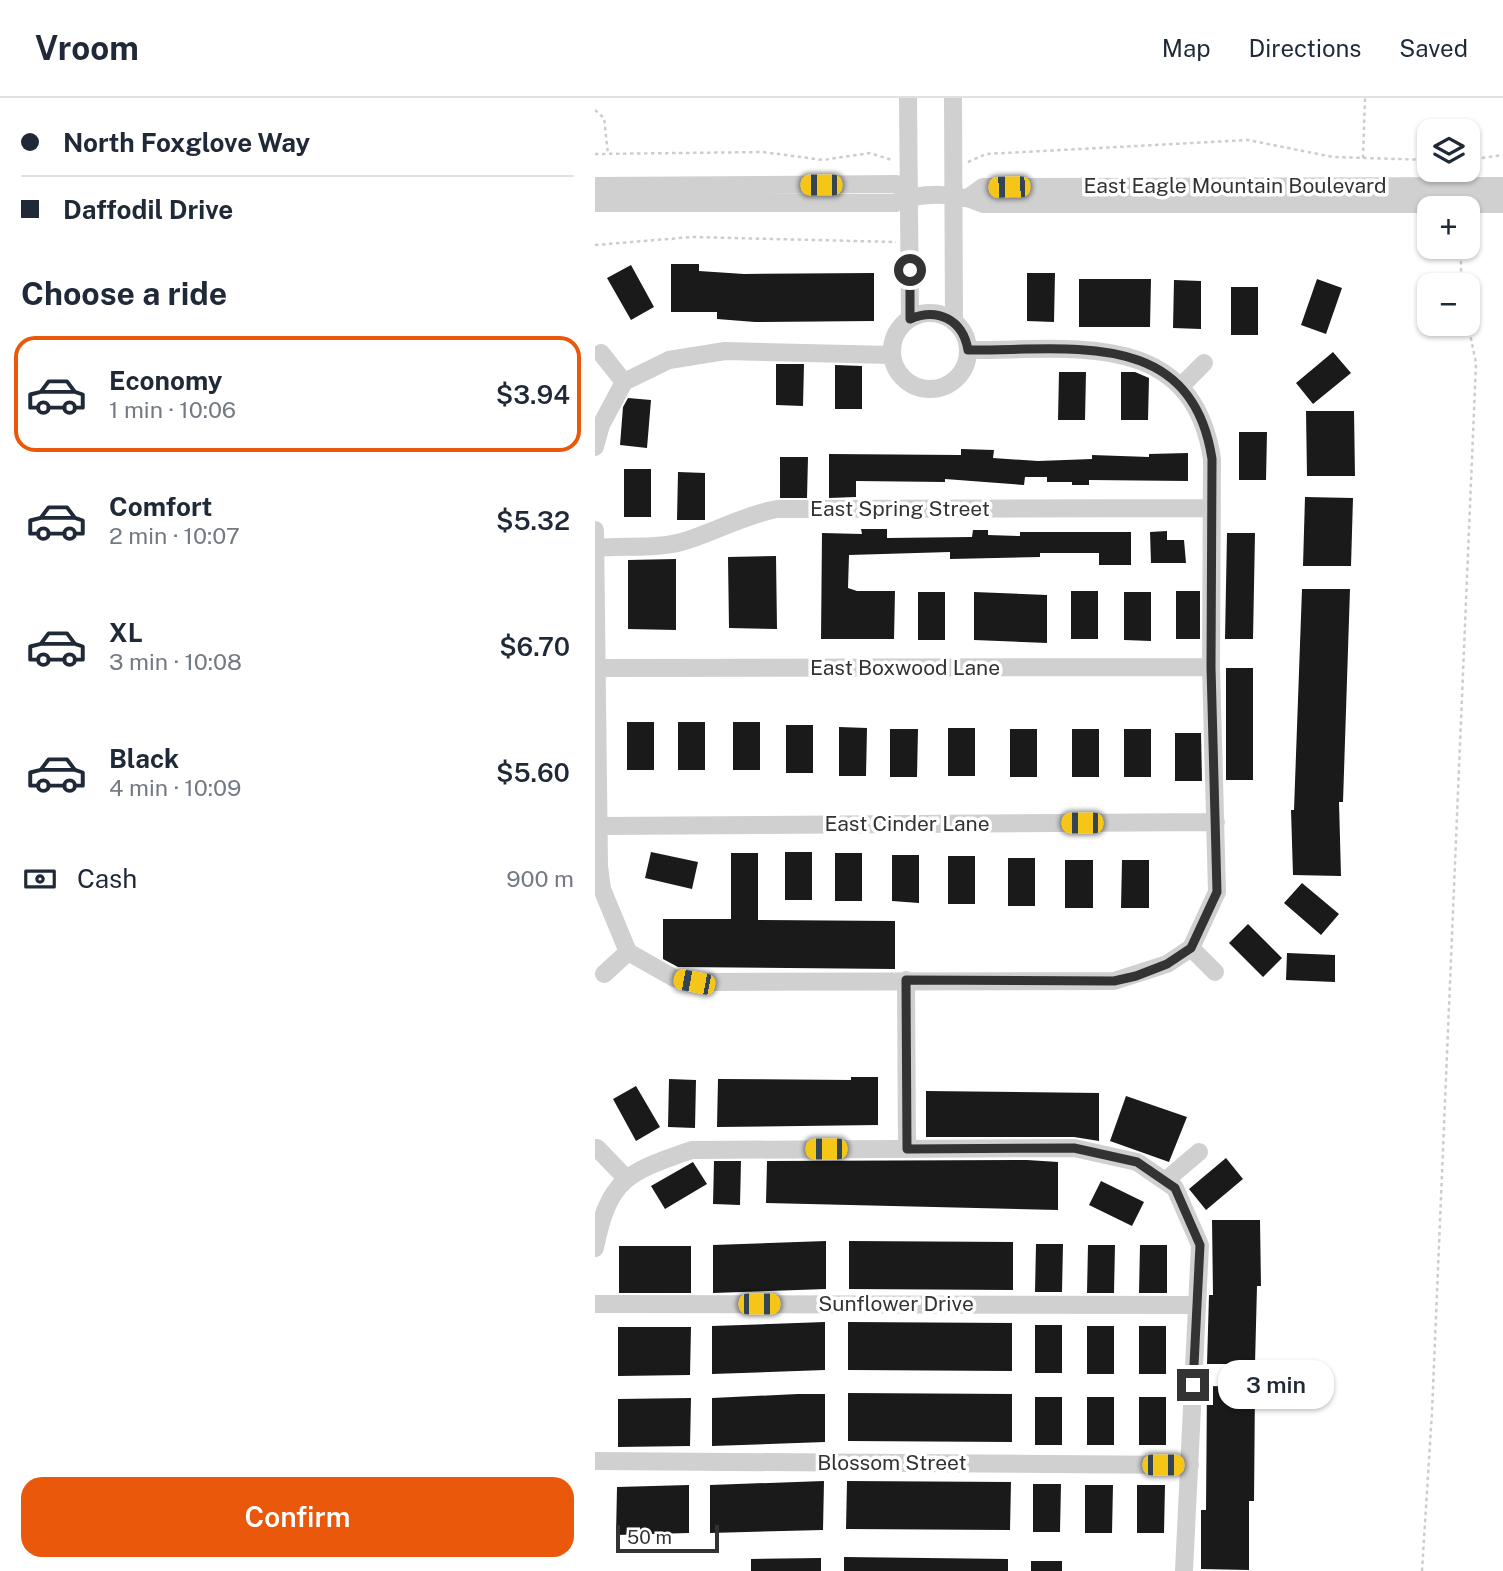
<!DOCTYPE html>
<html lang="en">
<head>
<meta charset="utf-8">
<style>
  body { margin:0; font-family:"Public Sans",sans-serif; background:#f2f2f3; color:#1f2937; height:100vh; display:flex; flex-direction:column; font-size:26px; white-space:nowrap }
  * { box-sizing:border-box; margin:0 }
  p { font-size:23px; color:#747a83 }
  .icon { flex:none; width:38px; height:38px; fill:none; stroke:currentColor; stroke-width:2; stroke-linecap:round; stroke-linejoin:round }
  .map { position:relative; flex:1; overflow:hidden }
  .side { display:flex; flex-direction:column; background:#fff; width:595px }
  .side>* { flex:none }
  .top-card { display:grid; align-content:center; height:154px; padding:0 21px; background:#fff }
  .controls { position:absolute; left:822px; top:21px; display:grid; gap:14px }
  .controls a { display:grid; place-items:center; width:63px; height:63px; border-radius:14px; background:#fff; box-shadow:0 2px 5px #0004; font-size:35px }
  .scale { position:absolute; left:21px; bottom:18px; width:103px; box-sizing:border-box; padding-left:7px; border:4px solid #333; border-top:0; font-size:19px; line-height:24px; white-space:nowrap; color:#333; -webkit-text-stroke:5px #fff; paint-order:stroke }
  .end { position:absolute; width:32px; height:32px; margin:-16px; border:9px solid #333; background:#fff; box-shadow:0 0 0 4px #fff }
  .from { border-radius:50% }
  .bubble { position:absolute; height:49px; border-radius:21px; background:#fff; box-shadow:0 2px 5px #0004; font-size:23px; font-weight:600; line-height:49px; text-align:center }
  .car { position:absolute; width:21px; height:42px; margin:-21px -10px; border-radius:9px; box-shadow:0 0 5px 2px #0007; background:linear-gradient(#f5c518 24%,#345 0 40%,#f5c518 0 76%,#345 0 86%,#f5c518 0) }
  .top-card b { display:flex; align-items:center; gap:24px; height:66px; font-size:26px }
  .top-card b+b { border-top:2px solid #e0e1e3 }
  .top-card i { width:18px; height:18px; background:#1f2937 }
  ul { padding:0; list-style:none }
  li { display:flex; align-items:center; gap:21px; height:116px; margin:0 14px 10px; padding:0 7px; border:4px solid transparent; border-radius:21px }
  li div { flex:1 }
  li b { display:block; font-size:26px }
  li em { font-style:normal; font-weight:600 }
  li.selected { border-color:#ea580c }
  li>.icon { width:63px; height:63px; stroke-width:1.5 }
  h2 { padding:0 21px; font-size:32px; line-height:84px }
  .pay { display:flex; align-items:center; gap:18px; height:77px; padding:0 21px; font-size:26px }
  .pay p { margin-inline-start:auto }
  .cta { display:flex; gap:14px; margin-top:auto; padding:14px 21px }
  .cta a { flex:1; height:80px; border-radius:21px; background:#ea580c; color:#fff; font-size:28px; font-weight:600; line-height:80px; text-align:center }
  header { display:flex; align-items:center; gap:42px; box-sizing:border-box; height:98px; padding:0 35px; background:#fff; border-bottom:2px solid #e0e1e3 }
  header strong { font-size:33px }
  nav { display:flex; gap:38px; margin-inline-start:auto; font-size:24px }
  main { display:flex; flex:1; min-height:0 }
  .map>svg:first-child { display:block }
</style>
</head>
<body>
<header>
<strong>Vroom</strong>
<nav><a>Map</a><a>Directions</a><a>Saved</a></nav>
</header>
<main>
<section class="side">
<div class="top-card">
<b><i class="from"></i>North Foxglove Way</b>
<b><i></i>Daffodil Drive</b>
</div>
<h2>Choose a ride</h2>
<ul>
<li class="selected"><svg class="icon" aria-label="car" viewBox="0 0 24 24"><path d="M5 17H2v-5l4-1 3-4h7l3 4 3 1v5h-3M9 17h6M6 11h13"/><circle cx="7" cy="17" r="2"/><circle cx="17" cy="17" r="2"/></svg><div><b>Economy</b><p>1 min · 10:06</p></div><em>$3.94</em></li>
<li><svg class="icon" aria-label="car" viewBox="0 0 24 24"><path d="M5 17H2v-5l4-1 3-4h7l3 4 3 1v5h-3M9 17h6M6 11h13"/><circle cx="7" cy="17" r="2"/><circle cx="17" cy="17" r="2"/></svg><div><b>Comfort</b><p>2 min · 10:07</p></div><em>$5.32</em></li>
<li><svg class="icon" aria-label="car" viewBox="0 0 24 24"><path d="M5 17H2v-5l4-1 3-4h7l3 4 3 1v5h-3M9 17h6M6 11h13"/><circle cx="7" cy="17" r="2"/><circle cx="17" cy="17" r="2"/></svg><div><b>XL</b><p>3 min · 10:08</p></div><em>$6.70</em></li>
<li><svg class="icon" aria-label="car" viewBox="0 0 24 24"><path d="M5 17H2v-5l4-1 3-4h7l3 4 3 1v5h-3M9 17h6M6 11h13"/><circle cx="7" cy="17" r="2"/><circle cx="17" cy="17" r="2"/></svg><div><b>Black</b><p>4 min · 10:09</p></div><em>$5.60</em></li>
</ul>
<div class="pay"><svg class="icon" aria-label="cash" viewBox="0 0 24 24"><path d="M3 7h18v10H3z"/><circle cx="12" cy="12" r="2"/></svg>Cash<p>900 m</p></div>
<div class="cta"><a>Confirm</a></div>
</section>
<div class="map">
<svg width="908" height="1473" viewBox="0 0 908 1473">
  <rect width="100%" height="100%" fill="#fff"/>
  <path fill="#1a1a1a" d="M 76,166 L 104,166 L 104,173 L 149,176 L 279,175 L 279,223 L 160,224 L 122,221 L 122,214 L 76,214 Z
    M 36,167 L 59,209 L 36,222 L 12,180 Z
    M 432,175 L 460,175 L 459,224 L 432,223 Z
    M 484,181 L 556,181 L 555,229 L 484,229 Z
    M 722,181 L 747,190 L 731,236 L 706,227 Z
    M 579,182 L 606,183 L 606,231 L 578,230 Z
    M 636,189 L 663,189 L 663,237 L 636,237 Z
    M 738,254 L 756,275 L 718,306 L 701,285 Z
    M 181,266 L 209,266 L 208,308 L 181,307 Z
    M 240,267 L 267,268 L 267,311 L 240,311 Z
    M 464,274 L 491,274 L 490,322 L 463,322 Z
    M 526,274 L 540,274 L 554,280 L 553,322 L 526,322 Z
    M 33,300 L 56,302 L 52,350 L 25,347 L 28,309 Z
    M 711,313 L 759,313 L 760,378 L 712,378 Z
    M 644,334 L 672,334 L 671,382 L 644,382 Z
    M 366,351 L 399,352 L 398,360 L 443,363 L 497,361 L 497,357 L 554,359 L 554,356 L 593,355 L 593,383 L 494,382 L 494,387 L 477,387 L 477,384 L 452,384 L 452,379 L 430,379 L 429,387 L 350,381 L 350,384 L 261,383 L 261,399 L 234,400 L 234,356 L 366,357 Z
    M 185,359 L 213,359 L 212,400 L 185,400 Z
    M 29,371 L 56,371 L 56,419 L 29,419 Z
    M 83,374 L 110,375 L 110,422 L 82,422 Z
    M 710,399 L 758,400 L 756,468 L 708,468 Z
    M 266,431 L 292,431 L 292,440 L 377,439 L 378,432 L 393,432 L 393,437 L 425,438 L 425,434 L 536,434 L 536,467 L 504,467 L 504,455 L 445,455 L 445,459 L 355,461 L 355,454 L 254,457 L 253,490 L 262,493 L 300,493 L 299,541 L 226,541 L 227,435 L 267,436 Z
    M 572,433 L 572,442 L 589,442 L 591,465 L 556,465 L 555,434 Z
    M 632,435 L 660,435 L 658,541 L 630,541 Z
    M 181,458 L 182,531 L 134,530 L 133,459 Z
    M 81,461 L 81,532 L 33,531 L 33,462 Z
    M 707,491 L 755,491 L 748,704 L 744,704 L 746,778 L 698,777 L 696,712 L 699,712 Z
    M 476,493 L 503,493 L 503,541 L 476,541 Z
    M 581,493 L 605,493 L 605,541 L 581,541 Z
    M 323,494 L 350,494 L 350,542 L 323,542 Z
    M 379,494 L 452,497 L 452,545 L 379,542 Z
    M 529,494 L 556,494 L 556,543 L 529,542 Z
    M 631,570 L 658,570 L 658,682 L 631,682 Z
    M 32,624 L 59,624 L 59,672 L 32,672 Z
    M 83,624 L 110,624 L 110,672 L 83,672 Z
    M 138,624 L 165,624 L 165,672 L 138,672 Z
    M 191,627 L 218,627 L 218,675 L 191,675 Z
    M 244,629 L 272,630 L 271,678 L 244,678 Z
    M 353,630 L 380,630 L 380,678 L 353,678 Z
    M 295,631 L 323,631 L 322,679 L 295,679 Z
    M 415,631 L 442,631 L 442,679 L 415,679 Z
    M 477,631 L 504,631 L 504,679 L 477,679 Z
    M 529,631 L 556,631 L 556,679 L 529,679 Z
    M 580,635 L 606,635 L 607,683 L 580,683 Z
    M 56,754 L 103,764 L 97,791 L 50,780 Z
    M 190,754 L 217,754 L 217,802 L 190,802 Z
    M 136,755 L 163,755 L 163,822 L 300,823 L 300,871 L 83,869 L 68,861 L 68,821 L 136,821 Z
    M 240,755 L 267,755 L 267,803 L 240,803 Z
    M 297,757 L 324,757 L 324,805 L 297,803 Z
    M 353,758 L 380,758 L 380,806 L 353,806 Z
    M 413,760 L 440,760 L 440,808 L 413,808 Z
    M 470,762 L 498,762 L 498,810 L 470,810 Z
    M 527,762 L 554,762 L 554,810 L 526,810 Z
    M 707,785 L 744,816 L 726,837 L 689,805 Z
    M 653,826 L 687,860 L 668,879 L 634,845 Z
    M 692,855 L 740,857 L 740,884 L 691,882 Z
    M 256,979 L 283,979 L 283,1027 L 122,1029 L 123,981 L 256,982 Z
    M 74,981 L 101,982 L 100,1030 L 73,1029 Z
    M 41,988 L 65,1029 L 41,1043 L 18,1001 Z
    M 331,993 L 504,995 L 504,1043 L 479,1039 L 331,1039 Z
    M 531,998 L 592,1019 L 574,1064 L 515,1043 Z
    M 631,1060 L 648,1081 L 611,1112 L 594,1091 Z
    M 432,1062 L 463,1064 L 463,1112 L 171,1105 L 172,1063 Z
    M 119,1063 L 146,1063 L 145,1107 L 118,1106 Z
    M 98,1064 L 112,1086 L 70,1111 L 56,1088 Z
    M 506,1083 L 549,1104 L 537,1128 L 494,1107 Z
    M 617,1122 L 665,1122 L 666,1188 L 662,1188 L 660,1266 L 612,1266 L 614,1197 L 618,1197 Z
    M 231,1143 L 231,1191 L 118,1195 L 118,1147 Z
    M 254,1143 L 418,1144 L 418,1192 L 254,1191 Z
    M 441,1146 L 468,1146 L 467,1194 L 440,1194 Z
    M 493,1147 L 520,1147 L 519,1195 L 492,1195 Z
    M 545,1147 L 572,1147 L 572,1195 L 544,1195 Z
    M 24,1148 L 96,1148 L 96,1195 L 24,1195 Z
    M 230,1224 L 230,1272 L 117,1276 L 117,1228 Z
    M 253,1224 L 417,1225 L 417,1273 L 253,1272 Z
    M 440,1227 L 467,1227 L 467,1275 L 440,1275 Z
    M 492,1228 L 519,1228 L 519,1276 L 492,1276 Z
    M 544,1228 L 571,1228 L 571,1276 L 544,1276 Z
    M 23,1229 L 96,1229 L 95,1277 L 23,1278 Z
    M 612,1288 L 660,1289 L 659,1403 L 654,1403 L 654,1472 L 606,1471 L 606,1412 L 611,1412 Z
    M 253,1295 L 417,1296 L 417,1344 L 253,1343 Z
    M 203,1296 L 230,1296 L 230,1344 L 117,1348 L 117,1300 Z
    M 440,1299 L 467,1299 L 467,1347 L 440,1347 Z
    M 492,1299 L 519,1299 L 519,1347 L 492,1347 Z
    M 544,1299 L 571,1299 L 571,1347 L 544,1347 Z
    M 96,1300 L 95,1348 L 23,1349 L 23,1301 Z
    M 229,1383 L 228,1432 L 115,1435 L 115,1387 Z
    M 252,1383 L 416,1384 L 415,1432 L 251,1431 Z
    M 438,1386 L 466,1386 L 465,1434 L 438,1434 Z
    M 94,1387 L 94,1435 L 21,1437 L 22,1389 Z
    M 490,1387 L 518,1387 L 517,1435 L 490,1435 Z
    M 542,1387 L 570,1387 L 569,1435 L 542,1435 Z
    M 249,1459 L 413,1461 L 413,1473 L 249,1473 Z
    M 226,1460 L 226,1473 L 156,1473 L 156,1461 Z
    M 436,1463 L 467,1463 L 467,1473 L 436,1473 Z"/>
  <g fill="none" stroke-linecap="round" stroke-linejoin="round">
    <path stroke="#cdcdcd" stroke-width="2.5" stroke-dasharray="3.5 3.5" stroke-linecap="butt" d="M 0,12 L 9,20 L 13,56
      M 0,56 L 168,54 L 228,62 L 275,55 L 297,62
      M 768,60 L 770,0
      M 873,62 L 908,57
      M 373,64 L 391,56 L 653,42 L 738,59 L 835,62
      M 0,147 L 97,139 L 301,144
      M 866,149 L 866,187
      M 827,1473 L 837,1314 L 881,265 L 873,226"/>
    <path stroke="#d0d0d0" stroke-width="18" d="M 313,0 L 315,221
      M 358,0 L 359,224
      M 0,88 L 302,86 L 314,99
      M 374,99 L 388,89 L 908,88
      M 0,105 L 301,105 C 324,94 364,94 388,106 L 908,106
      M297 253a38 38 0 1 1 76 0a38 38 0 1 1-76 0Z
      M 6,255 L 29,284
      M 29,284 L 74,262 L 130,253 L 297,257
      M 586,288 L 609,265
      M 0,349 L 6,327 L 29,284
      M 0,432 L 4,768 L 7,791 L 33,854
      M 0,450 C 30,447 64,452 93,442 C 124,432 150,417 182,411 L 617,410
      M 3,570 L 616,569
      M 4,728 L 621,724
      M 596,850 L 620,874
      M 33,854 L 79,880 L 99,884 L 519,883 L 572,866 L 596,850 L 622,794 L 616,569 L 617,361 C 597,228 474,253 373,252
      M 9,876 L 33,854
      M 311,882 L 312,1051
      M 2,1050 L 30,1079
      M 570,1083 L 604,1054
      M 0,1150 C 14,1079 34,1074 97,1052 L 479,1050 L 542,1064 L 580,1090 L 605,1147 L 589,1473
      M 0,1206 L 602,1207
      M 0,1363 L 595,1367"/>
  </g>
  <g fill="none" stroke-linecap="round" stroke-linejoin="round">
    <path stroke="#333" stroke-width="9" d="M 315,172 L 315,221 C 343,209 368,222 373,252 C 474,253 597,228 617,361 L 616,569 L 622,794 L 596,850 L 572,866 L 541,878 L 519,883 L 311,882 L 312,1051 L 479,1050 L 542,1064 L 580,1090 L 605,1147 L 598,1287"/>
  </g>
  <g text-anchor="middle" stroke-width="7" stroke-linejoin="round" paint-order="stroke">
    <g font-size="21" fill="#333" stroke="#fff">
      <text x="640" y="95">East Eagle Mountain Boulevard</text>
      <text x="305" y="418">East Spring Street</text>
      <text x="310" y="577">East Boxwood Lane</text>
      <text x="312" y="733">East Cinder Lane</text>
      <text x="301" y="1213">Sunflower Drive</text>
      <text x="297" y="1372">Blossom Street</text>
    </g>
  </g>
</svg>
<div class="controls">
<a><svg class="icon" aria-label="layers" viewBox="0 0 24 24"><path d="M12 4l9 5-9 5-9-5zM3 14l9 5 9-5"/></svg></a>
<a>+</a>
<a>−</a>
</div>
<div class="scale">50 m</div>
<i class="end from" style="left:315px;top:172px"></i>
<i class="end" style="left:598px;top:1287px"></i>
<div class="bubble" style="left:623px;top:1262px;width:116px">3 min</div>
<i class="car" style="left:226px;top:87px;rotate:270deg"></i>
<i class="car" style="left:414px;top:89px;rotate:269deg"></i>
<i class="car" style="left:487px;top:725px;rotate:270deg"></i>
<i class="car" style="left:99px;top:884px;rotate:281deg"></i>
<i class="car" style="left:231px;top:1051px;rotate:270deg"></i>
<i class="car" style="left:164px;top:1206px;rotate:90deg"></i>
<i class="car" style="left:568px;top:1367px;rotate:90deg"></i>
</div>
</main>
</body>
</html>
